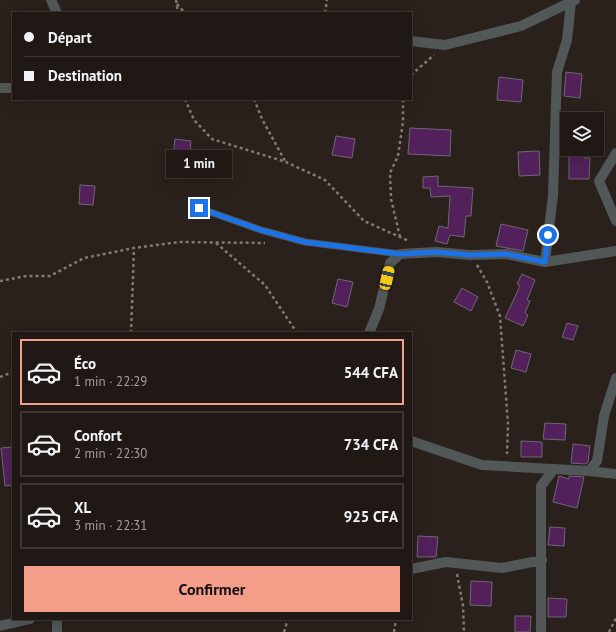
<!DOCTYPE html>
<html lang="fr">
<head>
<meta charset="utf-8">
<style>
  body { margin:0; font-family:"PT Sans",sans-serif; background:#2d2522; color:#f1f3f6; height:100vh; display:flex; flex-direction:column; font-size:15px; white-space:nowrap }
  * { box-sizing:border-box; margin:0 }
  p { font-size:13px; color:#a2a0a0 }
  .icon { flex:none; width:22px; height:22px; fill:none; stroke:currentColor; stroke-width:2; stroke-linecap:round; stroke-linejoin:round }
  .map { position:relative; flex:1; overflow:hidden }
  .side { position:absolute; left:12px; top:332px; width:400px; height:288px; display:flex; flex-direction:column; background:#201815; border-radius:0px; box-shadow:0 4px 16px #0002,0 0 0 1px #3d3734 }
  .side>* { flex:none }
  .top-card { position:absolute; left:12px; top:12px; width:400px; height:88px; border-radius:0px; box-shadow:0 4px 16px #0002,0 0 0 1px #3d3734; display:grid; align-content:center; height:88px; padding:0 12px; background:#201815 }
  .buttons { position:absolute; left:560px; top:112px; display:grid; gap:8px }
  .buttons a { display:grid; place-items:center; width:44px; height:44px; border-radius:0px; background:#201815; box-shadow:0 4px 16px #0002,0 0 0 1px #3d3734; font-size:20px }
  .end { position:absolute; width:18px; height:18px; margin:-9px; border:5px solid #1a73e8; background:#fff; box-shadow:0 0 0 2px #fff }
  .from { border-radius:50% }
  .bubble { position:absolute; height:28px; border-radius:0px; background:#201815; box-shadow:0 4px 16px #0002,0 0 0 1px #3d3734; font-size:13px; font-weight:600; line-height:28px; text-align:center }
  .car { position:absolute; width:12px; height:24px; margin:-12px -6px; border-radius:5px; box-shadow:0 0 3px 1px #0007; background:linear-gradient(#f5c518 24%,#345 0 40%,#f5c518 0 76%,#345 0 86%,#f5c518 0) }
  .top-card b { display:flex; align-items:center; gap:14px; height:38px; font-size:15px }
  .top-card b+b { border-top:1px solid #3d3734 }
  .top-card i { width:10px; height:10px; background:#f1f3f6 }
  ul { padding:7px 0 0; list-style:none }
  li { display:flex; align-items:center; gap:12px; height:66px; margin:0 8px 6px; padding:0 4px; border:2px solid #3d3734; border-radius:0px }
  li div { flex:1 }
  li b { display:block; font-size:15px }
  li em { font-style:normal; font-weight:600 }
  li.current { border-color:#f49e8a }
  li>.icon { width:36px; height:36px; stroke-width:1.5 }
  .action { display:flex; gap:8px; margin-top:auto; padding:8px 12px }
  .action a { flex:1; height:46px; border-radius:0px; background:#f49e8a; color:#111; font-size:16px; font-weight:600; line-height:46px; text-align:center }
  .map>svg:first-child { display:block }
</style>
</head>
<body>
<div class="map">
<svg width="616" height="632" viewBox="0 0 616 632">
  <rect width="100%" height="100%" fill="#2a201c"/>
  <path fill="#52215c" stroke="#6f6771" d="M 566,72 L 582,74 L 580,98 L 564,96 Z
    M 499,77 L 523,80 L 521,102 L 497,100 Z
    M 410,128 L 451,130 L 450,156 L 408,154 Z
    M 336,136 L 355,139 L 352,158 L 332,155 Z
    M 175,139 L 191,141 L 187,178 L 171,176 Z
    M 569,149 L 583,149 L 584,158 L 590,158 L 589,179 L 569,179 Z
    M 539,151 L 540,175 L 519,176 L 518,152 Z
    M 438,176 L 438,186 L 473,188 L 471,216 L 466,216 L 464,237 L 450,235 L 447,244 L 435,241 L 439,226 L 448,228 L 450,196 L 431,197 L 430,188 L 423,188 L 423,177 Z
    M 80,185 L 95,186 L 93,205 L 79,204 Z
    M 501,224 L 528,230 L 523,251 L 496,246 Z
    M 522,274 L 535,280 L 527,300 L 530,301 L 525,313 L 528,315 L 523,326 L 505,318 L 520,286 L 517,284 Z
    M 338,279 L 353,282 L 347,307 L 332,303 Z
    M 462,288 L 478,297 L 471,311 L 454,302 Z
    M 567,323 L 578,326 L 573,340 L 562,337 Z
    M 516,350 L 531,354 L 526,372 L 511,368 Z
    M 545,423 L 566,424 L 565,440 L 543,439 Z
    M 521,441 L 542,442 L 542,457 L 521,457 Z
    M 573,444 L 590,446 L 588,462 L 586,464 L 571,463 Z
    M 13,447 L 13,485 L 5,486 L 1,448 Z
    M 559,476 L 569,479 L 569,476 L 584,477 L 577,508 L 553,502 Z
    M 550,527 L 565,528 L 564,546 L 548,545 Z
    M 418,536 L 438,537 L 436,557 L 417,557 Z
    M 471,581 L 492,582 L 491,606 L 470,605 Z
    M 548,598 L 567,599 L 566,617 L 548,617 Z
    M 515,616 L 531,616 L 530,632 L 515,632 Z"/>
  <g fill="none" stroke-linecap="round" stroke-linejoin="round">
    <path stroke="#827a76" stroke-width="2.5" stroke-dasharray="3 3" stroke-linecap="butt" d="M 176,0 L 178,13
      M 177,4 L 185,13
      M 325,13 L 327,0
      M 411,75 L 434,55
      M 185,99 L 194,120 L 212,139 L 286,162 L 325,180 L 364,221 L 409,241
      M 254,99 L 262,119 L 285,161
      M 400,237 L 391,199 L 390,173 L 398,156 L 403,122 L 403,99
      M 216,243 L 265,285 L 297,333
      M 477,265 L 487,282 L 500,316 L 508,424 L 507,454
      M 0,281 L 26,276 L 50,276 L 84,258 L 134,248 L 179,242 L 265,243
      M 131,333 L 134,248
      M 0,377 L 13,372
      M 457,574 L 463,606 L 464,632
      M 284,632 L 288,619
      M 394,632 L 396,619
      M 609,632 L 616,618"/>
    <path stroke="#525858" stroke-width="7" d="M 199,208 L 261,230 L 305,242 L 400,254"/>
    <path stroke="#525858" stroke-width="10" d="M 51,0 L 57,13
      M 411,41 L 445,45 L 521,26 L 575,0
      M 0,88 L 13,88
      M 616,153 L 599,181 L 616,221
      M 545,262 L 553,195 L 557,72 L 567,40 L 571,2
      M 369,333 L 379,309 L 390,263 L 400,254 L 436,252 L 470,255 L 506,254 L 545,262 L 616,251
      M 411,441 L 482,465 L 589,471 L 597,461 L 604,416 L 616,378
      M 589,471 L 616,474
      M 411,569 L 446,562 L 502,568 L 542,560
      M 57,619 L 57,632
      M 0,626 L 30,619
      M 541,632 L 541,486 L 554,469"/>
  </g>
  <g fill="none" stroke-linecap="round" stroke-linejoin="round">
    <path stroke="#1a73e8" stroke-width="5" d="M 199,208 L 261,230 L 305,242 L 400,254 L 436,252 L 470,255 L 506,254 L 545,262 L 548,235"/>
  </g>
</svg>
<div class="buttons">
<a><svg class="icon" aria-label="layers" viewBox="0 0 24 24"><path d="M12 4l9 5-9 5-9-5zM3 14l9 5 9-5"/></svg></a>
</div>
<i class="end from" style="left:548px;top:235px"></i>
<i class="end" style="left:199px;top:208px"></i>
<div class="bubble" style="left:166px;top:150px;width:66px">1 min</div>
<i class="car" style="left:387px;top:278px;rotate:13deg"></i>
<div class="top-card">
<b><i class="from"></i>Départ</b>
<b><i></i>Destination</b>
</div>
<section class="side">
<ul>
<li class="current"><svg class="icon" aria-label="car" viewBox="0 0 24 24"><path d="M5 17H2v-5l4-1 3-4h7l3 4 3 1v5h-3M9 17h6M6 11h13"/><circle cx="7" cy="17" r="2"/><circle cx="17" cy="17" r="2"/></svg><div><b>Éco</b><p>1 min · 22:29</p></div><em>544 CFA</em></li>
<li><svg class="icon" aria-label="car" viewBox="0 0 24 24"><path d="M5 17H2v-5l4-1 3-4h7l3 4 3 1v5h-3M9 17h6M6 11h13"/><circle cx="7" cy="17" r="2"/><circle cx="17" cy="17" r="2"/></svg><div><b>Confort</b><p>2 min · 22:30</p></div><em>734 CFA</em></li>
<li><svg class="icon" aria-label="car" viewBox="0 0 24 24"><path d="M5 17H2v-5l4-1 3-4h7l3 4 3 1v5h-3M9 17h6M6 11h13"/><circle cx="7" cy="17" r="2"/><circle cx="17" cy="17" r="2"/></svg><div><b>XL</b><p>3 min · 22:31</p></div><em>925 CFA</em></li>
</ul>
<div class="action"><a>Confirmer</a></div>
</section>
</div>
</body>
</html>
